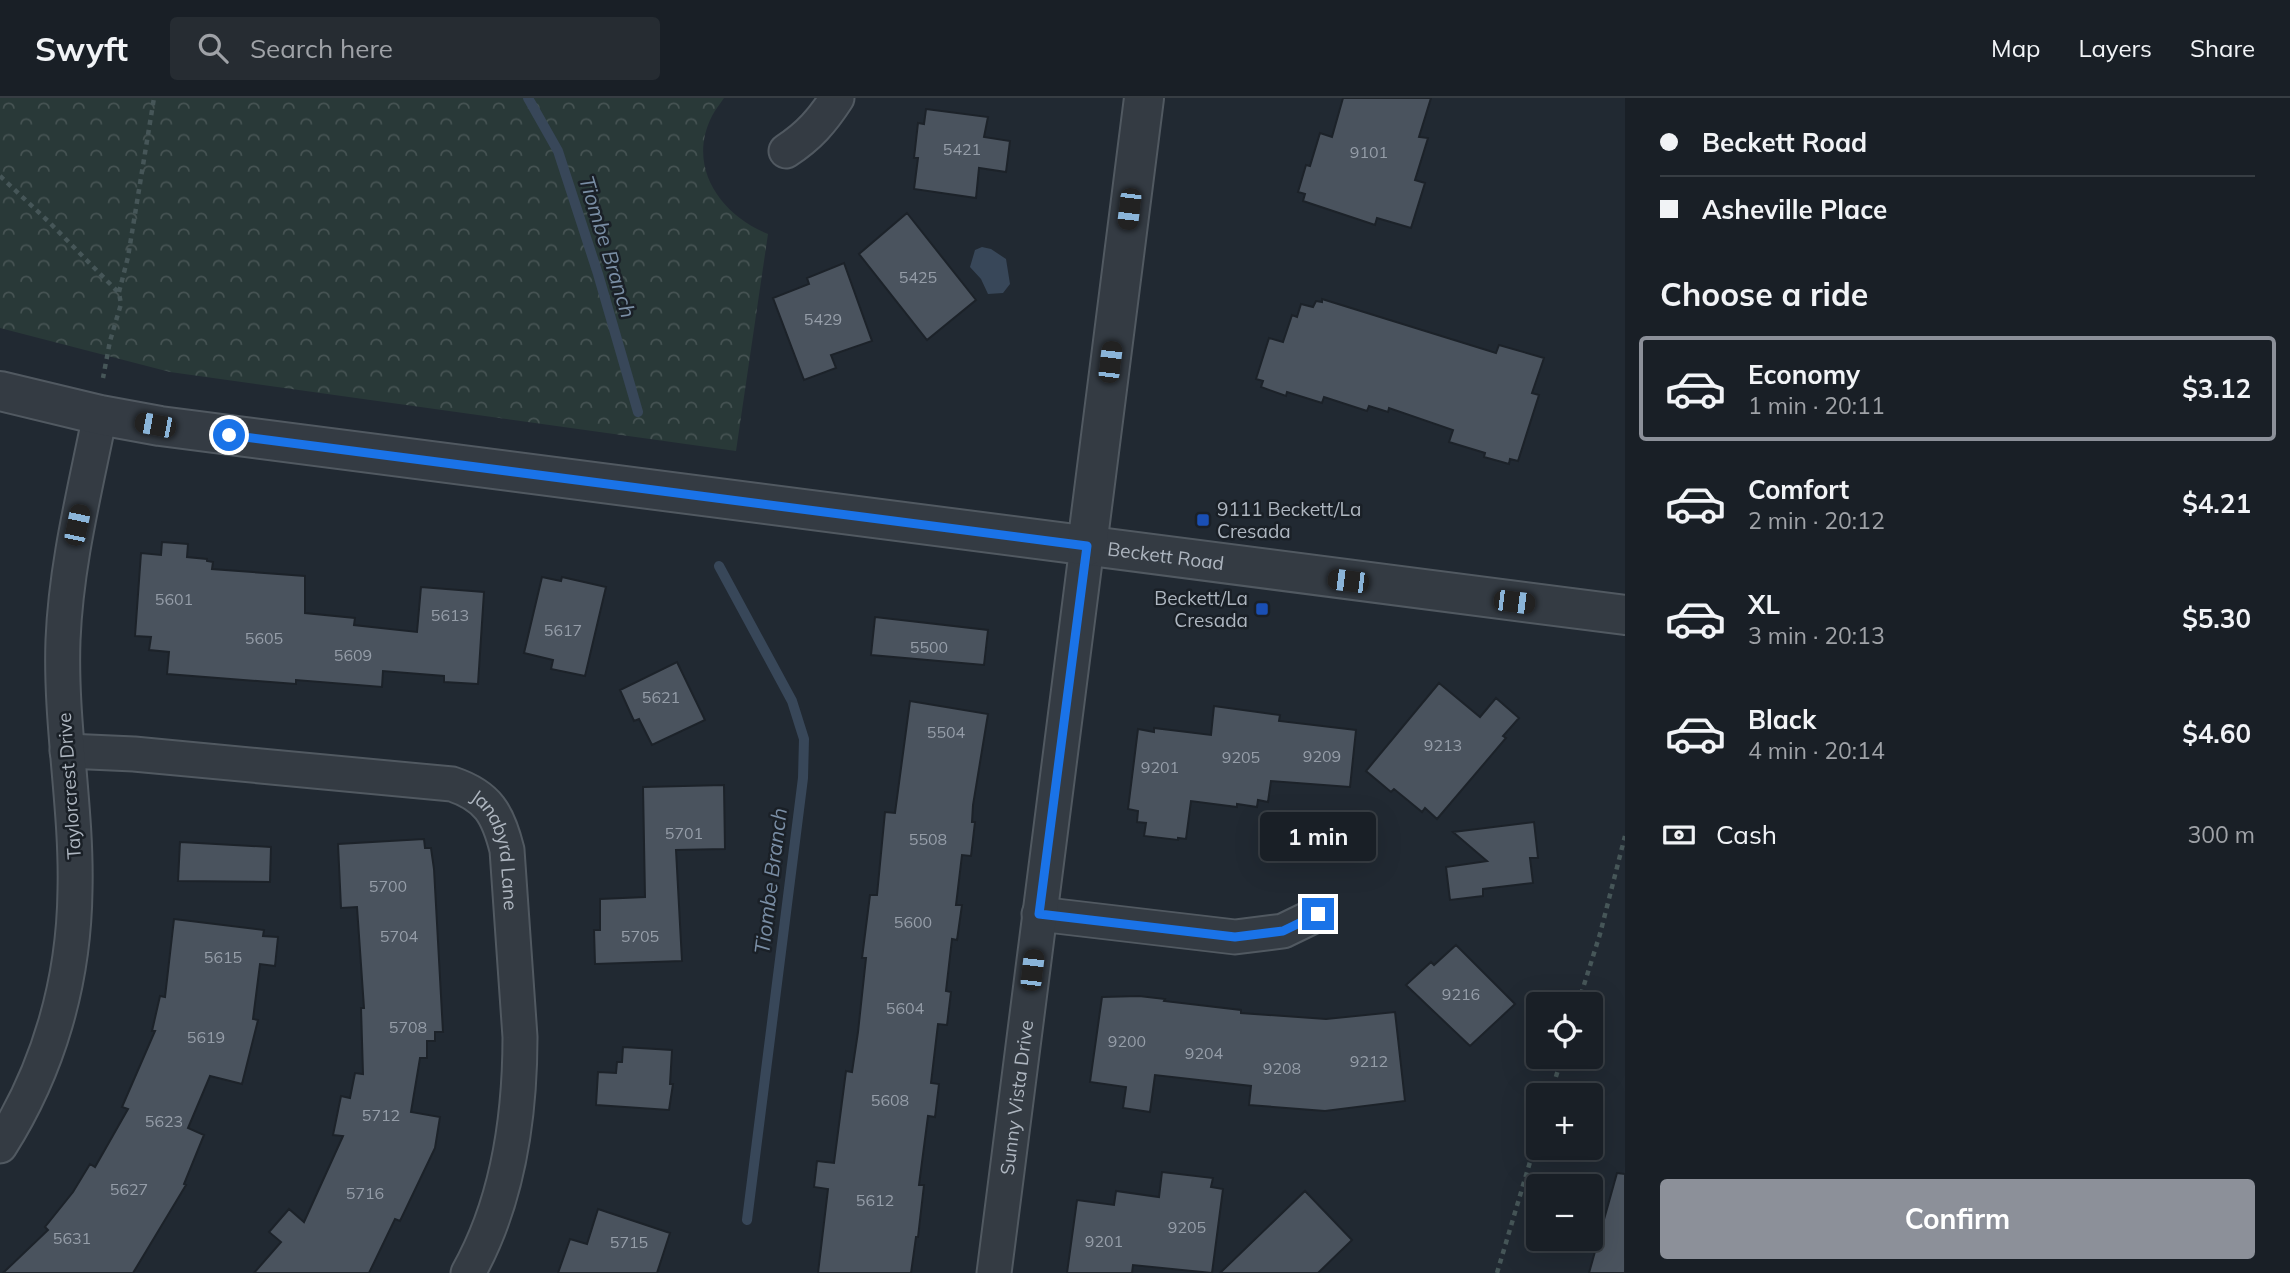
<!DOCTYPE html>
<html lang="en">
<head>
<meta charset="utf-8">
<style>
  body { margin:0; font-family:Mulish,sans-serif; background:#262c32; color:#f1f3f6; height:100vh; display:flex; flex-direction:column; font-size:26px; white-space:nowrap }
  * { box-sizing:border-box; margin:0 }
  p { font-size:23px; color:#9fa2a7 }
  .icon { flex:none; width:38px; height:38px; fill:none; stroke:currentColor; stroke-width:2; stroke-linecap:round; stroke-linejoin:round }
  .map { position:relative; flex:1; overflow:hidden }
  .sheet { display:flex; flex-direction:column; background:#191f26; width:665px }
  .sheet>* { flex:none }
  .guide { display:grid; align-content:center; height:154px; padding:0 35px; background:#191f26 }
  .fabs { position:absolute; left:1526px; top:894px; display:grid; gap:14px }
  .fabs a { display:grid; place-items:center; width:77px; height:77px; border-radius:7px; background:#191f26; box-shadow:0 7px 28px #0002,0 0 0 2px #373d43; font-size:35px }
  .end { position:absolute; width:32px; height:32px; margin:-16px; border:9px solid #1a73e8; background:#fff; box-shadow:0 0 0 4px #fff }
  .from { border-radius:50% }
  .bubble { position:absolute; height:49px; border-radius:7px; background:#191f26; box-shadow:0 7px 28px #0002,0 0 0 2px #373d43; font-size:23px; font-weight:700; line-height:49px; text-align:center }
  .car { position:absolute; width:21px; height:42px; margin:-21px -10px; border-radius:9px; box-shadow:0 0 5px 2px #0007; background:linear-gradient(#222 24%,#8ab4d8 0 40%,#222 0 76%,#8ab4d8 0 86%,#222 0) }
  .guide b { display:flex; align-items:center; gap:24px; height:66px; font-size:26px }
  .guide b+b { border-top:2px solid #373d43 }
  .guide i { width:18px; height:18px; background:#f1f3f6 }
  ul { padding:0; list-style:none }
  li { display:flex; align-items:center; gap:21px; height:105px; margin:0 14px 10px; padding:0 21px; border:4px solid transparent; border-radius:7px }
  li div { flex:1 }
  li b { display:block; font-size:26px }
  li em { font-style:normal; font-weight:700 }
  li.on { border-color:#8c9099 }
  li>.icon { width:63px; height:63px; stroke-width:1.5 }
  h2 { padding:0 35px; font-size:32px; line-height:84px }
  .pay { display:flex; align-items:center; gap:18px; height:77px; padding:0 35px; font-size:26px }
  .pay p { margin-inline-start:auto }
  .button { display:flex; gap:14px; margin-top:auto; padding:14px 35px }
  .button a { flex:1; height:80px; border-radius:7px; background:#8c9099; color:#fff; font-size:28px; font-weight:700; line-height:80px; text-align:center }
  header { display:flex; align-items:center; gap:42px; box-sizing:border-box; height:98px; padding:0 35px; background:#191f26; border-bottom:2px solid #373d43 }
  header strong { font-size:33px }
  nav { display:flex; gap:38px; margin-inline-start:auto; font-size:24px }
  .search { width:490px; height:63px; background:#262c32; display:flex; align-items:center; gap:18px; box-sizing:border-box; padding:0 24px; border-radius:7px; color:#9fa2a7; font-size:26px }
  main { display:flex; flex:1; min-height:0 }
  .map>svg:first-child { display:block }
</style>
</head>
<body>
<header>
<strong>Swyft</strong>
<div class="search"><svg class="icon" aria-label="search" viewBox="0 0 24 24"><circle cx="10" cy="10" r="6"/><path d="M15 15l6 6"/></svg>Search here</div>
<nav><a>Map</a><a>Layers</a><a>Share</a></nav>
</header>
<main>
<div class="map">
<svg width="1625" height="1175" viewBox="0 0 1625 1175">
  <defs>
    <pattern id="park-crowns" width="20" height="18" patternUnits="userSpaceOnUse" patternTransform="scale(1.75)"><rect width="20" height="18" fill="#293938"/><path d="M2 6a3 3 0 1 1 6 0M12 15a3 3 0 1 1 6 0" fill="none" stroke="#465353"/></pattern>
  </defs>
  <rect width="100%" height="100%" fill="#212932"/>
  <path fill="url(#park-crowns)" d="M 0,0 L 724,0 C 720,6 715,12 712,18 C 686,69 721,117 768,136 L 736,353 L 170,274 L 0,230 Z"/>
  <path fill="#384759" d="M 982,149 L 991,151 L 1006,161 L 1010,186 L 1003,195 L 988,196 L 981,181 L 970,169 L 975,152 Z"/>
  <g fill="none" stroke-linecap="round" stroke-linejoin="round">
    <path stroke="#384759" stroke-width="10" d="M 528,0 L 558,53 L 598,176 L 638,314
      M 719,468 L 792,603 L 804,641 L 803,680 L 747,1122"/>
  </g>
  <path fill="#4a535e" stroke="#1c2229" stroke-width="2" d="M 1343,0 L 1431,0 L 1419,39 L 1428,40 L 1415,82 L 1425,85 L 1411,130 L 1377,120 L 1375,127 L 1303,103 L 1305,96 L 1298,94 L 1306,67 L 1310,68 L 1320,35 L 1332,39 Z
    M 926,11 L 988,19 L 984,39 L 1010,43 L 1006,74 L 979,70 L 976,100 L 914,91 L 918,60 L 914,60 L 918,25 L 924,26 Z
    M 907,115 L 976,202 L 927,242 L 859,156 Z
    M 844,165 L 872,243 L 831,257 L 836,270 L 804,282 L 773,200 L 809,186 L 807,180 Z
    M 1322,201 L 1496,255 L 1499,247 L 1544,260 L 1532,295 L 1539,297 L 1518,363 L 1510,361 L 1509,366 L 1484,359 L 1485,355 L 1449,344 L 1453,332 L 1389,310 L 1388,314 L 1369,308 L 1367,313 L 1324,299 L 1322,305 L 1287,294 L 1286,298 L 1261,289 L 1263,283 L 1256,281 L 1269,240 L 1283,244 L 1292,217 L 1297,219 L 1301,206 L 1313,209 L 1316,203 L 1322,204 Z
    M 162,444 L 188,446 L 187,459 L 207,461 L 207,463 L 213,464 L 212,471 L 305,478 L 305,515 L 355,520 L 354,527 L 417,534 L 421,489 L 484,494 L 478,586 L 444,584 L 444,578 L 383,573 L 382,589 L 296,582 L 296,586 L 167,576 L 169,554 L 149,552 L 151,539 L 135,538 L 141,455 L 161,457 Z
    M 542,479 L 561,483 L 562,479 L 606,489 L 585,578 L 551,571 L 553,562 L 524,555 Z
    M 875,519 L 988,532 L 984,567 L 871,557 Z
    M 677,564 L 705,622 L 652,647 L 639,621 L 634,623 L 620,592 Z
    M 1439,585 L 1480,619 L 1496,600 L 1519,620 L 1503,638 L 1506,640 L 1437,721 L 1425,710 L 1422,714 L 1394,691 L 1391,694 L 1366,673 Z
    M 910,603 L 988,616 L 973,707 L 972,724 L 975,724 L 971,758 L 962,757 L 956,807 L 962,807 L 957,842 L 952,841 L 946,893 L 951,894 L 947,927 L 938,926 L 931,985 L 939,986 L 935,1019 L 928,1018 L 919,1087 L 924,1087 L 918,1139 L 916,1139 L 911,1175 L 818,1175 L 828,1091 L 814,1089 L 817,1063 L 834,1065 L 846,973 L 852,974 L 858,934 L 866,860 L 862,860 L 870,797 L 877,797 L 885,714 L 895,715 Z
    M 1214,608 L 1280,617 L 1279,623 L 1356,632 L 1350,689 L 1271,683 L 1268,704 L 1258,702 L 1257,709 L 1237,706 L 1237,709 L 1191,703 L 1186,741 L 1178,740 L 1178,742 L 1144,738 L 1146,725 L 1137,724 L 1138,713 L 1128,711 L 1138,631 L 1154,634 L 1154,630 L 1211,637 Z
    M 724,687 L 725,751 L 676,752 L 682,863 L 595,866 L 594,832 L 600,832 L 600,801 L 645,799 L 643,689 Z
    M 1534,724 L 1538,760 L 1530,760 L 1533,785 L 1483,791 L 1483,798 L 1450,802 L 1446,769 L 1487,763 L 1453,734 Z
    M 424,741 L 425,750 L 431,750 L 434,771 L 443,934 L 435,934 L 435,943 L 427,943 L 427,960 L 420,960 L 411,1014 L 440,1019 L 435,1050 L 400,1123 L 395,1121 L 369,1175 L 254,1175 L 281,1144 L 269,1134 L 289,1111 L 304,1124 L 343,1038 L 333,1037 L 341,998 L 350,1000 L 355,975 L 363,976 L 361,910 L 364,910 L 357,809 L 341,810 L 338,746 Z
    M 180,744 L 271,749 L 270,784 L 178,783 Z
    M 174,821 L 264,832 L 263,838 L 278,839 L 275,868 L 260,866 L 253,921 L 258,922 L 242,986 L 210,978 L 188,1030 L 204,1037 L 184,1086 L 186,1087 L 133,1175 L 3,1175 L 48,1132 L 45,1129 L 73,1094 L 90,1066 L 95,1069 L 128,1011 L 122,1009 L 155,933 L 152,933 L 160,898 L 165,899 Z
    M 1456,847 L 1515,906 L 1470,948 L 1406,887 L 1431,864 L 1434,867 Z
    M 1139,898 L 1165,901 L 1164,903 L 1241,912 L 1241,915 L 1326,921 L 1395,914 L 1405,1003 L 1325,1013 L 1249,1007 L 1251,988 L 1155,977 L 1150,1014 L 1123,1010 L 1126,989 L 1090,984 L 1102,899 Z
    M 623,949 L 672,952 L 670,986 L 673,986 L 669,1012 L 596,1007 L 598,974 L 616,975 L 617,964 L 622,964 Z
    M 1162,1074 L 1213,1080 L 1211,1089 L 1223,1091 L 1212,1175 L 1133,1167 L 1132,1175 L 1067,1175 L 1077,1102 L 1114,1107 L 1116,1093 L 1159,1099 Z
    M 1617,1075 L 1625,1076 L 1625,1175 L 1589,1175 Z
    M 1305,1093 L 1352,1142 L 1318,1175 L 1220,1175 Z
    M 598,1111 L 670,1135 L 657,1175 L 558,1175 L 570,1141 L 587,1146 Z"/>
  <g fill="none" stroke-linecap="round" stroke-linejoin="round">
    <g stroke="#515961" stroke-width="37">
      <g id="minor">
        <path d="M 786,53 C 809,38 822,23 837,0"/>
        <path id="s1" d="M 67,653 L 134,656 L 452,686 C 488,698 498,716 507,752 L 520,939 C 520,1019 508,1104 468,1175"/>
        <path d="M 1039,816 L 1235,839 L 1283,833 L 1318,816"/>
        <path d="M 0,1048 C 49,971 74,883 75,792 C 77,709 60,626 63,542 C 66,466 85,392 100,317"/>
        <path id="s2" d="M 994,1175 L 1087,448"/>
      </g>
    </g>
    <g stroke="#515961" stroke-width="42">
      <g id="tertiary">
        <path id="s3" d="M 0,293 L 100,317 L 160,328 L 1625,517"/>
        <path d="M 1087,448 L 1144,0"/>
      </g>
    </g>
    <path stroke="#465658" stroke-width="4.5" stroke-dasharray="5 5" stroke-linecap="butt" d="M 0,78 L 49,124 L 119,195 L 121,206 L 110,243 L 103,280
      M 119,194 L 128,159 L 154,0
      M 1578,906 L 1600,836 L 1625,738
      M 1550,998 L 1562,959
      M 1497,1175 L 1538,1037"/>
    <use href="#minor" stroke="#343b43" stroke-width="33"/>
    <use href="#tertiary" stroke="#343b43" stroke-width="38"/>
  </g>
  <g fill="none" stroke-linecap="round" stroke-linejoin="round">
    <path stroke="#1a73e8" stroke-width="9" d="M 229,337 L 1087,448 L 1039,816 L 1235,839 L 1283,833 L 1318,816"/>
  </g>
  <g fill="#1a4fb4" stroke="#1a2027" stroke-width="2.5">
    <rect x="1196" y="415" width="14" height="14" rx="3.5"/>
    <rect x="1255" y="504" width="14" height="14" rx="3.5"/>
  </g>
  <g text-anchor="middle" stroke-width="5" stroke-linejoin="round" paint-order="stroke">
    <g font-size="16" fill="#959da8">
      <text x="962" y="57">5421</text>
      <text x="1369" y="60">9101</text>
      <text x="918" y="185">5425</text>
      <text x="823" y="227">5429</text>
      <text x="174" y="507">5601</text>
      <text x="450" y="523">5613</text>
      <text x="563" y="538">5617</text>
      <text x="264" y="546">5605</text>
      <text x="929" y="555">5500</text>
      <text x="353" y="563">5609</text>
      <text x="661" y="605">5621</text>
      <text x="946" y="640">5504</text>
      <text x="1443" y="653">9213</text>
      <text x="1322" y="664">9209</text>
      <text x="1241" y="665">9205</text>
      <text x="1160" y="675">9201</text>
      <text x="684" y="741">5701</text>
      <text x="928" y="747">5508</text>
      <text x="388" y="794">5700</text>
      <text x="913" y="830">5600</text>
      <text x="399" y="844">5704</text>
      <text x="640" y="844">5705</text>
      <text x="223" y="865">5615</text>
      <text x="1461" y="902">9216</text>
      <text x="905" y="916">5604</text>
      <text x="408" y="935">5708</text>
      <text x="206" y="945">5619</text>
      <text x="1127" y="949">9200</text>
      <text x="1204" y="961">9204</text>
      <text x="1369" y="969">9212</text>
      <text x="1282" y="976">9208</text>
      <text x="890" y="1008">5608</text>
      <text x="381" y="1023">5712</text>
      <text x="164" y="1029">5623</text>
      <text x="129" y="1097">5627</text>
      <text x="365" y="1101">5716</text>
      <text x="875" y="1108">5612</text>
      <text x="1187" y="1135">9205</text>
      <text x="72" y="1146">5631</text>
      <text x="1104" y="1149">9201</text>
      <text x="629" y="1150">5715</text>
    </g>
    <g font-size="19" fill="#aeb6c0" stroke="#1a2027" text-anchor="start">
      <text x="1217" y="418">9111 Beckett/La<tspan x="1217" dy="22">Cresada</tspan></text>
      <text x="1248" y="507" text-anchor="end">Beckett/La<tspan x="1248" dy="22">Cresada</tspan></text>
    </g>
    <g font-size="19" fill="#aeb6c0" stroke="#1a2027">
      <text dy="7" stroke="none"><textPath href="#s3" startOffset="1178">Beckett Road</textPath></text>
      <text transform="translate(69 688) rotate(-94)" y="7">Taylorcrest Drive</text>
      <text dy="7" stroke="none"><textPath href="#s1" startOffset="474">Janabyrd Lane</textPath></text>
      <text dy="7" stroke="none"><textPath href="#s2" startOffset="177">Sunny Vista Drive</textPath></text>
    </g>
    <g font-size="21" font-style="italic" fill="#7a8ea5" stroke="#1a2027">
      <text transform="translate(607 149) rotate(73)" y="7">Tiombe Branch</text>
      <text transform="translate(771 783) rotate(-83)" y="7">Tiombe Branch</text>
    </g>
  </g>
</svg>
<div class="fabs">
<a><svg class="icon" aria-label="locate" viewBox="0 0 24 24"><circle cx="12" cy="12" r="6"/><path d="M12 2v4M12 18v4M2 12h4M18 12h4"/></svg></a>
<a>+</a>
<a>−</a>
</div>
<i class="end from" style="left:229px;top:337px"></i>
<i class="end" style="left:1318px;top:816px"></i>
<div class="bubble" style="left:1260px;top:714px;width:116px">1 min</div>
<i class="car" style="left:1129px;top:111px;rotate:187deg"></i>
<i class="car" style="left:1110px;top:264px;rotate:7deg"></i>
<i class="car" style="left:155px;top:327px;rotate:281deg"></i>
<i class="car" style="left:77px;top:427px;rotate:12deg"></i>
<i class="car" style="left:1348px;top:483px;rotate:277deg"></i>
<i class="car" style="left:1514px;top:504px;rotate:97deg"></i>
<i class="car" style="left:1032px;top:872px;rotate:7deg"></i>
</div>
<section class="sheet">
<div class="guide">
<b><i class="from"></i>Beckett Road</b>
<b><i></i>Asheville Place</b>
</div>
<h2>Choose a ride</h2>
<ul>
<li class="on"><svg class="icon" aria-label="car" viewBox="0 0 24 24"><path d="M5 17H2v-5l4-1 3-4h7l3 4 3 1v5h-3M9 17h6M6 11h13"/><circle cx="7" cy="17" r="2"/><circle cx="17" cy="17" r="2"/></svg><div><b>Economy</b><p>1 min · 20:11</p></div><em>$3.12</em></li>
<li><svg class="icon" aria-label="car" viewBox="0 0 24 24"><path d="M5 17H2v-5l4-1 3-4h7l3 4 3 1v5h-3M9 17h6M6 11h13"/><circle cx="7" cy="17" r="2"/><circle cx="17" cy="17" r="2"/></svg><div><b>Comfort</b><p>2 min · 20:12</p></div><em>$4.21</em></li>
<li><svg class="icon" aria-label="car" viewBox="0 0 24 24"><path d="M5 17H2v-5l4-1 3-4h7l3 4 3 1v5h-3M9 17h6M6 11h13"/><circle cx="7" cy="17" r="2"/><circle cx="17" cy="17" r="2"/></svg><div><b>XL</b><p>3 min · 20:13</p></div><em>$5.30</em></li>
<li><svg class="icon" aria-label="car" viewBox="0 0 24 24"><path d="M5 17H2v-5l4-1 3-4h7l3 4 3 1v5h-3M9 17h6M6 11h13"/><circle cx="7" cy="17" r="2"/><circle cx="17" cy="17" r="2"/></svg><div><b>Black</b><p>4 min · 20:14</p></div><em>$4.60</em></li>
</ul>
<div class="pay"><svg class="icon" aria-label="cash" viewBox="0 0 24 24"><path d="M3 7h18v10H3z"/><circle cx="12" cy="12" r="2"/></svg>Cash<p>300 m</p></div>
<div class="button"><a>Confirm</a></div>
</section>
</main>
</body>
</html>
